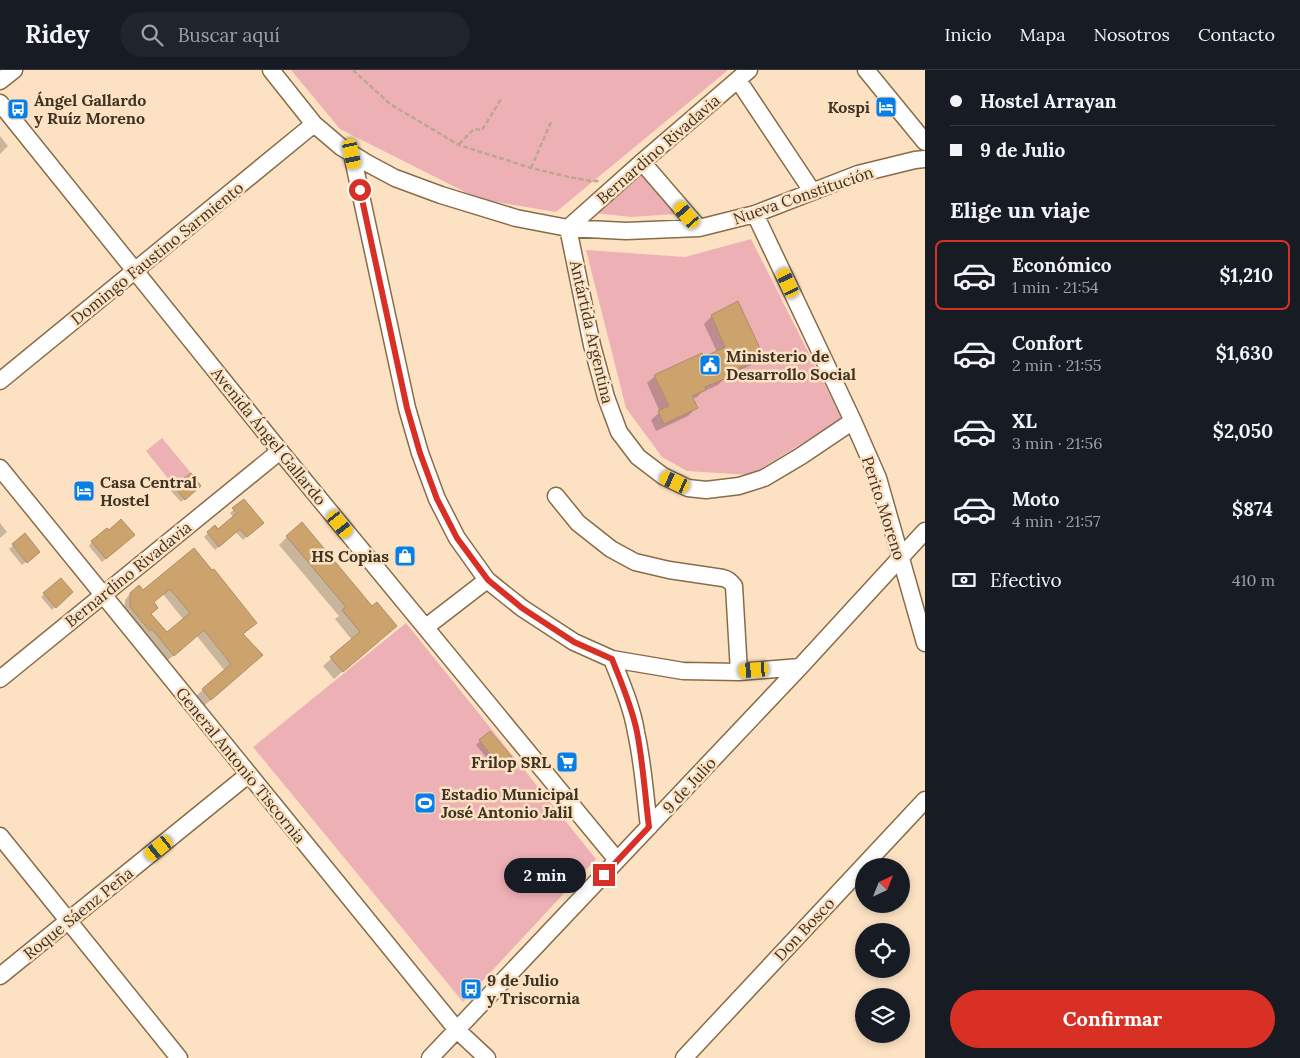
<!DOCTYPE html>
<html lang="es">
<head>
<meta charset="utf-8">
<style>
  body { margin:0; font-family:Lora,serif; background:#20242c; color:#f1f3f6; height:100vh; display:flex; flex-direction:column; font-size:19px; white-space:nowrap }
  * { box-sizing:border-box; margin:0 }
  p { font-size:16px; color:#9ea1a6 }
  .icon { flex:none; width:28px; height:28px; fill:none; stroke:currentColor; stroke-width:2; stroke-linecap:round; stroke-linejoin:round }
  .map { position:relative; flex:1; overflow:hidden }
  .drawer { display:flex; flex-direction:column; background:#171b24; width:375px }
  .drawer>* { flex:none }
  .top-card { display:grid; align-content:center; height:110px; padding:0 25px; background:#171b24 }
  .needle { width:32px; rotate:43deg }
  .buttons { position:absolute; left:855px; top:788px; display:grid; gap:10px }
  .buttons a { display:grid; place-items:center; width:55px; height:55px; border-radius:50%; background:#171b24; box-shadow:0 2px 8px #0003; font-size:25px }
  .end { position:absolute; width:22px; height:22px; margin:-11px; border:6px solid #d93025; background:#fff; box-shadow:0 0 0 2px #fff }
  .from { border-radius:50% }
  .bubble { position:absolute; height:35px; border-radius:18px; background:#171b24; box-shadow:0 2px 8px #0003; font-size:16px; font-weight:800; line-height:35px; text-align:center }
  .car { position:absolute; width:15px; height:30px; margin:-15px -8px; border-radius:6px; box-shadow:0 0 4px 1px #0007; background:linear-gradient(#f5c518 24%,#345 0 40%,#f5c518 0 76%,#345 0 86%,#f5c518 0) }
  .top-card b { display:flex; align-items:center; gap:18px; height:48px; font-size:19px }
  .top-card b+b { border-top:1px solid #363941 }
  .top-card i { width:12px; height:12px; background:#f1f3f6 }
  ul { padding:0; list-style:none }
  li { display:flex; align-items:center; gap:15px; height:70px; margin:0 10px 8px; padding:0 15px; border:2px solid transparent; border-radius:8px }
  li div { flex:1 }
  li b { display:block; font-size:19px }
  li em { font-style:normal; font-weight:800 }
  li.on { border-color:#d93025 }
  li>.icon { width:45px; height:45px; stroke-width:1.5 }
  h2 { padding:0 25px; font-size:22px; line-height:60px }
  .pay { display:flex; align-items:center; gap:12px; height:55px; padding:0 25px; font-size:19px }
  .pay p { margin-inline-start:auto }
  .cta { display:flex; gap:10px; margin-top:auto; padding:10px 25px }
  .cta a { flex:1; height:58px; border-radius:30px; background:#d93025; color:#fff; font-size:20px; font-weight:800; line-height:58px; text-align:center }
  header { display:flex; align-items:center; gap:30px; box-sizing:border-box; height:70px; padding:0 25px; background:#171b24; border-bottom:1px solid #363941 }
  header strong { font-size:24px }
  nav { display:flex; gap:28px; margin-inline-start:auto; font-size:18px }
  .search { width:350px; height:45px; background:#20242c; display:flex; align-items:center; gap:12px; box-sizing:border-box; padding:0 18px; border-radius:28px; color:#9ea1a6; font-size:19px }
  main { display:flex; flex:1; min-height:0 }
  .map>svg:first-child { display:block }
</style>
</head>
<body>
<header>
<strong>Ridey</strong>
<div class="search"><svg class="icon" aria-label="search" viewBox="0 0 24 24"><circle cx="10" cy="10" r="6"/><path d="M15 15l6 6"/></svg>Buscar aquí</div>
<nav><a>Inicio</a><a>Mapa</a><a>Nosotros</a><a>Contacto</a></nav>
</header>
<main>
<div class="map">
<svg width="925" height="988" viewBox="0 0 925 988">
  <rect width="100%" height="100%" fill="#fce2c3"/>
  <path fill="#edb0b5" d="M 291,0 L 728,0 L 556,142 L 479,129 L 340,59 Z
    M 641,104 L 675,144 L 631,147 L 595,143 Z
    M 751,169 L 842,349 L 750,405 L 687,401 L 662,387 L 626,338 L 586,180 L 685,187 Z
    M 162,368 L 191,403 L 174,416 L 146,381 Z
    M 406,553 L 596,789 L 463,932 L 253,677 Z"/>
  <path fill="#0003" fill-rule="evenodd" d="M 0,66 L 8,76 L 0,84 Z
    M 712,246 L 762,286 L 754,294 L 726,307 L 718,315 L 702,322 L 697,327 L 692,329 L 696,338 L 688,346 L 656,361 L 651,350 L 660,342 L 647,313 L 655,306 L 717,282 L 704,254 Z
    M 175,417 L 196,420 L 181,432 L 171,421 Z
    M 243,431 L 259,457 L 243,470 L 236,462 L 215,480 L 204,467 L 208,463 L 218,461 L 234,448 L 230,443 Z
    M 0,453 L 7,462 L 0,468 Z
    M 25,465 L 35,485 L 22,495 L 9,479 Z
    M 287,467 L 395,556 L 334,609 L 323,596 L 352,570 L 335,549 L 339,546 L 279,475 Z
    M 129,469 L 102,492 L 89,476 L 92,472 Z
    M 194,480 L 242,564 L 255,591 L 204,636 L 196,626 L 225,601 L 197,566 L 167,591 L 124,544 L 125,530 L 131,523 L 143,522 ZM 163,524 L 184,550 L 167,564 L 150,544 L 152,533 Z
    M 61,510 L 71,522 L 52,540 L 41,527 Z
    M 480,671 L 506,690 L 496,699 L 476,675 Z"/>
  <path fill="#cda36d" stroke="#ac8e69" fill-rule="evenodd" d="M 738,231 L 764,287 L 725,304 L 727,308 L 705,317 L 706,320 L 692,326 L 698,338 L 664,354 L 658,341 L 669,336 L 654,305 L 702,283 L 704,287 L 725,277 L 711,245 Z
    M 191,403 L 201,416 L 185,430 L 174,416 Z
    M 244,429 L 264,453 L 247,467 L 240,459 L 219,477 L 207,462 L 215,455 L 218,459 L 237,443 L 232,438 Z
    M 121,449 L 135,465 L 106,489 L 91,471 L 107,458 L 109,460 Z
    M 302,452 L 372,536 L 377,532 L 397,556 L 343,602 L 330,587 L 360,562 L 342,540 L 346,537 L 286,466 Z
    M 25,463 L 40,482 L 27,493 L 12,474 Z
    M 194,478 L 212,500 L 214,499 L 257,553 L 243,564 L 263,585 L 211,630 L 202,619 L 231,594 L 204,560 L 174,586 L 152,559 L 150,561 L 130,537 L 130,523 L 139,515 L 143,520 ZM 170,519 L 190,543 L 167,562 L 151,544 L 158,538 L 154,532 Z
    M 61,508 L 73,522 L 56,538 L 43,523 Z
    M 490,661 L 512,687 L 500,696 L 479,670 Z"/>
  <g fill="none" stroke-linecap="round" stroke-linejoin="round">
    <g stroke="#886c48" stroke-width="19">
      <path id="minor" d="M 271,0 L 314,54 L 341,77 L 367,93 L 395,108 L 441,125 L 516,148 L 568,158 L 626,161 L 699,158 L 755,144 L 858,104 L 915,90 L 925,89
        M 749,0 L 642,92 L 568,158 L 592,275 L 606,327 L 619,362 L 638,387 L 663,406 L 688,418 L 706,420 L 739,416 L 764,408 L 801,386 L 853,351
        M 866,0 L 925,72
        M 738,10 L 812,121
        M 0,11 L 14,0
        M 0,33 L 280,381 L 617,790
        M 352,84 L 407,338 L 420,383 L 437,429 L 457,468 L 487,510 L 522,538 L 574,572 L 612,589 L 683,601 L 739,602 L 800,597
        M 642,92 L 699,158
        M 755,144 L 853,351 L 878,408 L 925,573
        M 0,311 L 314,54
        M 0,398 L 457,960 L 487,988
        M 556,426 L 578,453 L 611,479 L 635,492 L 669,500 L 723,508 C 728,509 731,512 734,516 L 739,602
        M 426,557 L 487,510
        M 612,589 C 621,612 632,637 636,662 C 643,693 645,725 649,757
        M 0,609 L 280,381
        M 0,766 L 179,988
        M 0,906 L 249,704
        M 430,988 L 800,597 L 925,461
        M 684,988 L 925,730"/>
    </g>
    <path stroke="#bda78e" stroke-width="2.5" stroke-dasharray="5 2.5" stroke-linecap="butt" d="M 353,0 L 390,34 L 459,75 L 531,98 L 569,107 L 590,111 L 599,111
      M 459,74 L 474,59 L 482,60 L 501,29
      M 531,98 L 551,52"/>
    <use href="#minor" stroke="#fff" stroke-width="16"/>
  </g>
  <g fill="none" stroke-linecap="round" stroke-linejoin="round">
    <path stroke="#d93025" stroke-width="6" d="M 360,120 L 407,338 L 420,383 L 437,429 L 457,468 L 488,510 L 522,538 L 574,572 L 612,589 C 621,612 632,637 637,662 C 643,693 645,725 649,757 L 604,805"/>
  </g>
  <defs>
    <g id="hotel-square" transform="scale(1.125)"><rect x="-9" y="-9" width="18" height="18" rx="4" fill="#087fe6" stroke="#fce2c3"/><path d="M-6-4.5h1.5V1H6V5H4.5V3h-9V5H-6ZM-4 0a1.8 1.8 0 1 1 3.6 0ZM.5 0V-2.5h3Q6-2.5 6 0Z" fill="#fff"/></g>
    <g id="bus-square" transform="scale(1.125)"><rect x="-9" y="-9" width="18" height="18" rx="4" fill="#087fe6" stroke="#fce2c3"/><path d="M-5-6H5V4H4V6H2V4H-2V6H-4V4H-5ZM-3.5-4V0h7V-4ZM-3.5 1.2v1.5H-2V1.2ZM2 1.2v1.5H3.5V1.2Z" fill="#fff"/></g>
    <g id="civic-square" transform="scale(1.125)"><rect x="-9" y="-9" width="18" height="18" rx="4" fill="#087fe6" stroke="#fce2c3"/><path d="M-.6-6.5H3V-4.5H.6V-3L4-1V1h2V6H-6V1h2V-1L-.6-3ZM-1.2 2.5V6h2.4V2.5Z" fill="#fff"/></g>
    <g id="shop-square" transform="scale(1.125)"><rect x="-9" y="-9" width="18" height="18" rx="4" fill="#087fe6" stroke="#fce2c3"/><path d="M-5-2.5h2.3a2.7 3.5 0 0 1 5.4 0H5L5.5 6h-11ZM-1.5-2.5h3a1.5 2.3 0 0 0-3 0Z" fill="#fff"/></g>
    <g id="supermarket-square" transform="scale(1.125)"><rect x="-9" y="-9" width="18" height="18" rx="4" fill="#087fe6" stroke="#fce2c3"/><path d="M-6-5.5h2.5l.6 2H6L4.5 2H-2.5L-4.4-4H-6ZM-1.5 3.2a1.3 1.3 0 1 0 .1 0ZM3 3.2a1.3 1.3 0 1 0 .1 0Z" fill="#fff"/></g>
    <g id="stadium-square" transform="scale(1.125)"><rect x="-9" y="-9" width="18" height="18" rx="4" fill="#087fe6" stroke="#fce2c3"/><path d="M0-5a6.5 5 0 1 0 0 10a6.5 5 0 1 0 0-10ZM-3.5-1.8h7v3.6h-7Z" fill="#fff"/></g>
  </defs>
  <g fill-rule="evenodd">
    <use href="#hotel-square" x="886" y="37"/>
    <use href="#bus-square" x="18" y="39"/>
    <use href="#civic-square" x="710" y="295"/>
    <use href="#hotel-square" x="84" y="421"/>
    <use href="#shop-square" x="405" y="486"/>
    <use href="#supermarket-square" x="567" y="692"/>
    <use href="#stadium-square" x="425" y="733"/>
    <use href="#bus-square" x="471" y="919"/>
  </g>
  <g text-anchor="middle" stroke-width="5" stroke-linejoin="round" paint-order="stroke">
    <g font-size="16" font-weight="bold" fill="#3e3223" stroke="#fce2c3" text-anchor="start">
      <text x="34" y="36">Ángel Gallardo<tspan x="34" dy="18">y Ruíz Moreno</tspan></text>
      <text x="870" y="43" text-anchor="end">Kospi</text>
      <text x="726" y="292">Ministerio de<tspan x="726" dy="18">Desarrollo Social</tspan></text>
      <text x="100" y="418">Casa Central<tspan x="100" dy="18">Hostel</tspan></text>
      <text x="389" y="492" text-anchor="end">HS Copias</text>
      <text x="551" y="698" text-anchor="end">Frilop SRL</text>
      <text x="441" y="730">Estadio Municipal<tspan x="441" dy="18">José Antonio Jalil</tspan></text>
      <text x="487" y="916">9 de Julio<tspan x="487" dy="18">y Triscornia</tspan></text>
    </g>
    <g font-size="16" fill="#3e3223" stroke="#fce2c3">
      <text transform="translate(658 79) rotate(-41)" y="6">Bernardino Rivadavia</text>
      <text transform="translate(803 125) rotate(-19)" y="6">Nueva Constitución</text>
      <text transform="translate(157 183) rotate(-39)" y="6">Domingo Faustino Sarmiento</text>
      <text transform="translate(592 262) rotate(77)" y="6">Antártida Argentina</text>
      <text transform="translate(269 366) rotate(51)" y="6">Avenida Ángel Gallardo</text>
      <text transform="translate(884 438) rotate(72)" y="6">Perito Moreno</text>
      <text transform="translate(128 504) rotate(-39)" y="6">Bernardino Rivadavia</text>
      <text transform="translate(241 695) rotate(51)" y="6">General Antonio Tiscornia</text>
      <text transform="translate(689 715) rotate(-47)" y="6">9 de Julio</text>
      <text transform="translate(78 843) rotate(-39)" y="6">Roque Sáenz Peña</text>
      <text transform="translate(804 859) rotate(-47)" y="6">Don Bosco</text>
    </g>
  </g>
</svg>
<div class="buttons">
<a><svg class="needle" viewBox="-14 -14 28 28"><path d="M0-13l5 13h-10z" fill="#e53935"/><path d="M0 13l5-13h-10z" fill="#9ea1a6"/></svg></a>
<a><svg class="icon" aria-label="locate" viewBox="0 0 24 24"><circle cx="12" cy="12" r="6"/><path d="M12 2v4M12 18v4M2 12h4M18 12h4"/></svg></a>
<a><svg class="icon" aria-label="layers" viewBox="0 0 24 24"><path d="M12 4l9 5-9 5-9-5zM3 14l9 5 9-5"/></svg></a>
</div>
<i class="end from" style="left:360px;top:120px"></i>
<i class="end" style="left:604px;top:805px"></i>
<div class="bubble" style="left:504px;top:788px;width:82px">2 min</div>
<i class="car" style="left:352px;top:84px;rotate:168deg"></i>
<i class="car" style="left:687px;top:145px;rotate:319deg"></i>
<i class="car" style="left:788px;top:213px;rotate:335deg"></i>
<i class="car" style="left:675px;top:412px;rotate:294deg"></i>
<i class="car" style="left:340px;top:454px;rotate:141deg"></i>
<i class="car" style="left:754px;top:600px;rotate:266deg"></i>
<i class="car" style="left:159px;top:778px;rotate:231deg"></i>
</div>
<section class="drawer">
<div class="top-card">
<b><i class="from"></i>Hostel Arrayan</b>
<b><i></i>9 de Julio</b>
</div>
<h2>Elige un viaje</h2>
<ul>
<li class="on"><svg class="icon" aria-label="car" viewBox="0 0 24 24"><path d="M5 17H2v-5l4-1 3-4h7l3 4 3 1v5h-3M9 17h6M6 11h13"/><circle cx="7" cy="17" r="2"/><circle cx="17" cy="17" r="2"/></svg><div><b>Económico</b><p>1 min · 21:54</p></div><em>$1,210</em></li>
<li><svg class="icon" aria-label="car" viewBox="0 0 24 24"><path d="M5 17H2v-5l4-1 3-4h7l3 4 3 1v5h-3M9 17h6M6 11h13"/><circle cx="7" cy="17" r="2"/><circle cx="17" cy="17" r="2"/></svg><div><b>Confort</b><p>2 min · 21:55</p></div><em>$1,630</em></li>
<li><svg class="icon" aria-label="car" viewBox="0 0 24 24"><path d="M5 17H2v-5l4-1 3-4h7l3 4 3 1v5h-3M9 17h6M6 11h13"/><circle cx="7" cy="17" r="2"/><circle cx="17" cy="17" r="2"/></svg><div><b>XL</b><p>3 min · 21:56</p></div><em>$2,050</em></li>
<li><svg class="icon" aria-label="car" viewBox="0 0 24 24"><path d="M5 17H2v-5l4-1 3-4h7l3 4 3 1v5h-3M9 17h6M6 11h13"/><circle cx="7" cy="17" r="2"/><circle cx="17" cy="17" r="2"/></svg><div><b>Moto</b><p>4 min · 21:57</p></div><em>$874</em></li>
</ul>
<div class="pay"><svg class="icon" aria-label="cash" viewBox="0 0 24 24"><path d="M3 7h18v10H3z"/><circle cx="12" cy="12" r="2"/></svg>Efectivo<p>410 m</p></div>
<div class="cta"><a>Confirmar</a></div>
</section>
</main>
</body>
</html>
